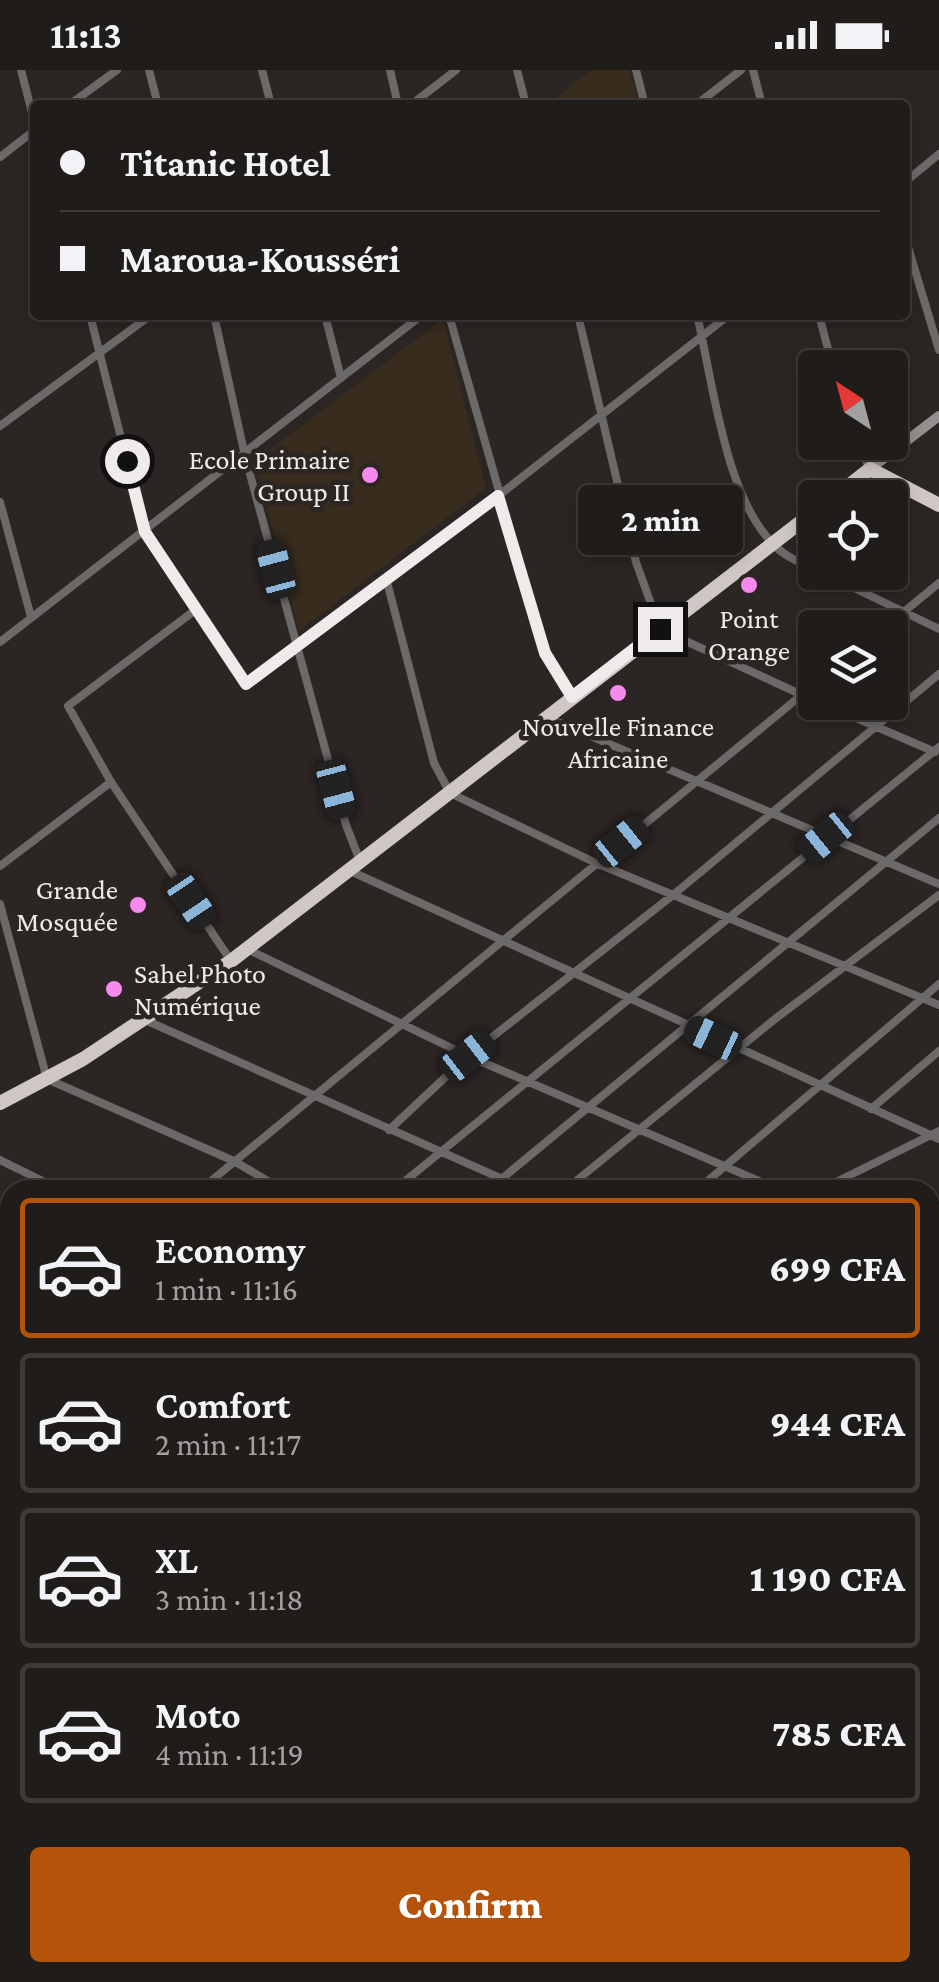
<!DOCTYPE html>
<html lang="en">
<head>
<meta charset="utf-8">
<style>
  body { margin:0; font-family:"Crimson Pro",serif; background:#2d2927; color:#f1f3f6; height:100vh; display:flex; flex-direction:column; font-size:38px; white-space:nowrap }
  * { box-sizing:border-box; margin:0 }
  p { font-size:32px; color:#a2a1a2 }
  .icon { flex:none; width:55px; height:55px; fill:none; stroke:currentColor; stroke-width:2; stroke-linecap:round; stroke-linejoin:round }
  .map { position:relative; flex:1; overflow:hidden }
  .details { position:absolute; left:0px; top:1110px; width:940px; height:802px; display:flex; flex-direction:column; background:#201c1a; border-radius:30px 30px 0 0; box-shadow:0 5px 15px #0003,0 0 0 2px #3d3a39 }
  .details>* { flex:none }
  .guide { position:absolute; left:30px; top:30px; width:880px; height:220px; border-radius:10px; box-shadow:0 5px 15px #0003,0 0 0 2px #3d3a39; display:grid; align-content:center; height:220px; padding:0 30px; background:#201c1a }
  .needle { width:65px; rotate:324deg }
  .tools { position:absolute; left:798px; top:280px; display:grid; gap:20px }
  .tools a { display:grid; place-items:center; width:110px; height:110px; border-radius:10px; background:#201c1a; box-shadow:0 5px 15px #0003,0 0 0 2px #3d3a39; font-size:50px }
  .end { position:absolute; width:45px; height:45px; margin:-22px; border:12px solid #efebea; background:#111; box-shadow:0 0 0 5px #111 }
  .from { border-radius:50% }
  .bubble { position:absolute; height:70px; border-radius:10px; background:#201c1a; box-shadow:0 5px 15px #0003,0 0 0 2px #3d3a39; font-size:32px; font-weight:800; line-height:70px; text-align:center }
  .car { position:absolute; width:30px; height:60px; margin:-30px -15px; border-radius:12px; box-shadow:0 0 8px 2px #0007; background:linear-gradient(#222 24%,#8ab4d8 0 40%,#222 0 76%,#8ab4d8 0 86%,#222 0) }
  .guide b { display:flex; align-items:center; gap:35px; height:95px; font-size:38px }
  .guide b+b { border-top:2px solid #3d3a39 }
  .guide i { width:25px; height:25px; background:#f1f3f6 }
  ul { padding:18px 0 0; list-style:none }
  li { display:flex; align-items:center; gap:30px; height:140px; margin:0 20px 15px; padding:0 10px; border:5px solid #3d3a39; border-radius:10px }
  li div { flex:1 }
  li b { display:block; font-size:38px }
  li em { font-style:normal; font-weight:800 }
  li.selected { border-color:#b45309 }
  li>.icon { width:90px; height:90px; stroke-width:1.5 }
  .cta { display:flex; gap:20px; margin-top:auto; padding:20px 30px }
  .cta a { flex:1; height:115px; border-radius:10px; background:#b45309; color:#fff; font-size:40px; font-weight:800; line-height:115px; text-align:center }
  .status { display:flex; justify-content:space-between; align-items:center; height:70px; padding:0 50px; background:#201c1a; direction:ltr }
  .status svg { height:28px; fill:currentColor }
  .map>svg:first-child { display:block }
</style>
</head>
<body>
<div class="status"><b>11:13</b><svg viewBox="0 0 49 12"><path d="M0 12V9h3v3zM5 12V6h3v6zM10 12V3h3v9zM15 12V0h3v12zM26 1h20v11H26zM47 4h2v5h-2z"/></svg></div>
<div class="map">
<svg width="939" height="1912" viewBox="0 0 939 1912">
  <rect width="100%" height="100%" fill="#2b2523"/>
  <path fill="#372c1d" d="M 591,0 L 629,0 L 641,35 L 546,35 Z
    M 443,249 L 486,418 L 299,561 L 255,391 Z"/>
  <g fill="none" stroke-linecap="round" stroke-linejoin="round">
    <path stroke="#6c6969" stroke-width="8" d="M 21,0 L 35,54
      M 149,0 L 158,35
      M 262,0 L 271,35
      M 390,0 L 398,35
      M 517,0 L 526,35
      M 636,0 L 645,35
      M 753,0 L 762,35
      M 69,35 L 117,0
      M 411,35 L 456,0
      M 696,35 L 741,0
      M 0,87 L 35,60
      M 905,112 L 939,84
      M 905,167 L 939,280
      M 90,245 L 145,463 L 246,614 L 498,426 L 729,245
      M 214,245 L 245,386 L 346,755 L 360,791
      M 325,245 L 341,308
      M 449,245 L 545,583 L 572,627
      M 578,245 L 636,492 L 660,559 L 815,631
      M 697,245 C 713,312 725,428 775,476 C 786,487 801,493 815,499
      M 819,245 L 833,298
      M 0,356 L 151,245
      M 857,372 L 870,399
      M 0,432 L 31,547
      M 821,502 L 939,559
      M 386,508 L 434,693 L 450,723 L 596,793 L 939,935
      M 194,541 L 68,636 L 111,712 L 231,891
      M 884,558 L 939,513
      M 0,572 L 422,245
      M 819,632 L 935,682
      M 548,648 L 939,814
      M 0,796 L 111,712
      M 348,800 L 939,1069
      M 0,834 L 47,1009 L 234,1091 L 283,1120
      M 247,879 L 468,986 L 780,1120
      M 145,950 L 527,1120
      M 871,1039 L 939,981
      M 389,1060 L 468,986 L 673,825 L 939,604
      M 0,1090 L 61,1120
      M 200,1120 L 815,614
      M 394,1120 L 939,677
      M 488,1120 L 939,748
      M 565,1120 L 775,949 L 939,825
      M 697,1120 L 939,914
      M 820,1120 L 939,1061
      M 930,1174 L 939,1169
      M 930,1187 L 939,1192
      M 0,1214 L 10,1220
      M 0,1290 L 10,1282
      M 930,1311 L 939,1304
      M 0,1330 L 10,1340
      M 930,1378 L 939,1370
      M 8,1421 L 10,1420
      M 930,1428 L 939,1432
      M 0,1520 L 10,1513
      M 930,1551 L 939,1555
      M 0,1580 L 10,1584
      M 0,1809 L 10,1789
      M 930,1878 L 937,1864
      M 180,1902 L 199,1912
      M 708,1902 L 728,1912
      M 97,1912 L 101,1902
      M 236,1912 L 240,1902
      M 384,1912 L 388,1902
      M 552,1912 L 556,1902
      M 693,1912 L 697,1902
      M 799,1912 L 804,1902
      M 915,1912 L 919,1902"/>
    <path stroke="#948f8e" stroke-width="10" d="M 870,399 L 939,346"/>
    <path stroke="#cfc6c6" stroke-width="14" d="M 833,428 L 870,399 L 939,435
      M 0,1033 L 83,989 L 231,891 L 815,441"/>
  </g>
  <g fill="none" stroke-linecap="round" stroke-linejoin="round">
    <path stroke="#efebea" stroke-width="12" d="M 127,391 L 145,462 L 246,614 L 498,426 L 545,583 L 572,627 L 660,559"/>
  </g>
  <g fill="#f589ee" stroke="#2b2523" stroke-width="4">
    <circle cx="370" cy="405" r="10"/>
    <circle cx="749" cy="515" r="10"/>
    <circle cx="618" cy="623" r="10"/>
    <circle cx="138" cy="835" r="10"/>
    <circle cx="114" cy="919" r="10"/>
  </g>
  <g text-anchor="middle" stroke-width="9" stroke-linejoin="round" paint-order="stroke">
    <g font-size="28" fill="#efebea" stroke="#2b2523" text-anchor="end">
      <text x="350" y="399">Ecole Primaire<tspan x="350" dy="32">Group II</tspan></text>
      <text x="749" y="558" text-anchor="middle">Point<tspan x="749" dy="32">Orange</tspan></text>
      <text x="618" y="666" text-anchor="middle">Nouvelle Finance<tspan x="618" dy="32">Africaine</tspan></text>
      <text x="118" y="829">Grande<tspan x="118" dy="32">Mosquée</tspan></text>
      <text x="134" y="913" text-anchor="start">Sahel Photo<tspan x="134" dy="32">Numérique</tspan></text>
    </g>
  </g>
</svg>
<div class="tools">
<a><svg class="needle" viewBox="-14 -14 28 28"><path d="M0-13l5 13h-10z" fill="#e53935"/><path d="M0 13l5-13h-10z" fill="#a2a1a2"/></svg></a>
<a><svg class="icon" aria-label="locate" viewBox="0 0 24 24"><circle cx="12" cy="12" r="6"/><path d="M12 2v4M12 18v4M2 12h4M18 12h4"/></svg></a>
<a><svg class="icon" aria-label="layers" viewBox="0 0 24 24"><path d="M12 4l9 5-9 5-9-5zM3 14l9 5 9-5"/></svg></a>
</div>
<i class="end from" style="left:127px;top:391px"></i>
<i class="end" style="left:660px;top:559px"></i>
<div class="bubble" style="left:578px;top:415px;width:165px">2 min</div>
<i class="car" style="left:276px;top:499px;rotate:345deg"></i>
<i class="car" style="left:336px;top:719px;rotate:165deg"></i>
<i class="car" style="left:826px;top:767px;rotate:231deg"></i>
<i class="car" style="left:621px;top:772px;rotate:51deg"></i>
<i class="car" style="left:191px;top:831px;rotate:146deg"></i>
<i class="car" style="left:713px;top:968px;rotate:295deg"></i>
<i class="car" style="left:468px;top:986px;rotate:52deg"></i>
<div class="guide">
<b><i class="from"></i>Titanic Hotel</b>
<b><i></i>Maroua-Kousséri</b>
</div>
<section class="details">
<ul>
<li class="selected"><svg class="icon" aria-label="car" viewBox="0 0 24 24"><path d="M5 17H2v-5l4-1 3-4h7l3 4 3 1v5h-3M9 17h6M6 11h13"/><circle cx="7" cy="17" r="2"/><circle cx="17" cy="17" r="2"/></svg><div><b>Economy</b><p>1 min · 11:16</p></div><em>699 CFA</em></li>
<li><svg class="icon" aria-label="car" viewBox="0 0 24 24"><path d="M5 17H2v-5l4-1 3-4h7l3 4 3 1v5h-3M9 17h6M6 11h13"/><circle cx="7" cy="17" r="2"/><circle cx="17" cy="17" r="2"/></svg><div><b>Comfort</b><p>2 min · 11:17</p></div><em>944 CFA</em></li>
<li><svg class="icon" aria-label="car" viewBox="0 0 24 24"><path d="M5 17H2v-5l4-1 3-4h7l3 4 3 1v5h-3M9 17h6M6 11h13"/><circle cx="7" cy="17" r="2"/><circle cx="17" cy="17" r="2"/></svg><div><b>XL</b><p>3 min · 11:18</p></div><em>1 190 CFA</em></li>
<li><svg class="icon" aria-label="car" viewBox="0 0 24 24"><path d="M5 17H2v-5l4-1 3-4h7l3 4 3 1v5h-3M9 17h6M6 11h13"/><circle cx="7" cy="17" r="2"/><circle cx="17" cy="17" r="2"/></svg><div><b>Moto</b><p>4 min · 11:19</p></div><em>785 CFA</em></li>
</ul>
<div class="cta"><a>Confirm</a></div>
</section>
</div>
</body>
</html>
